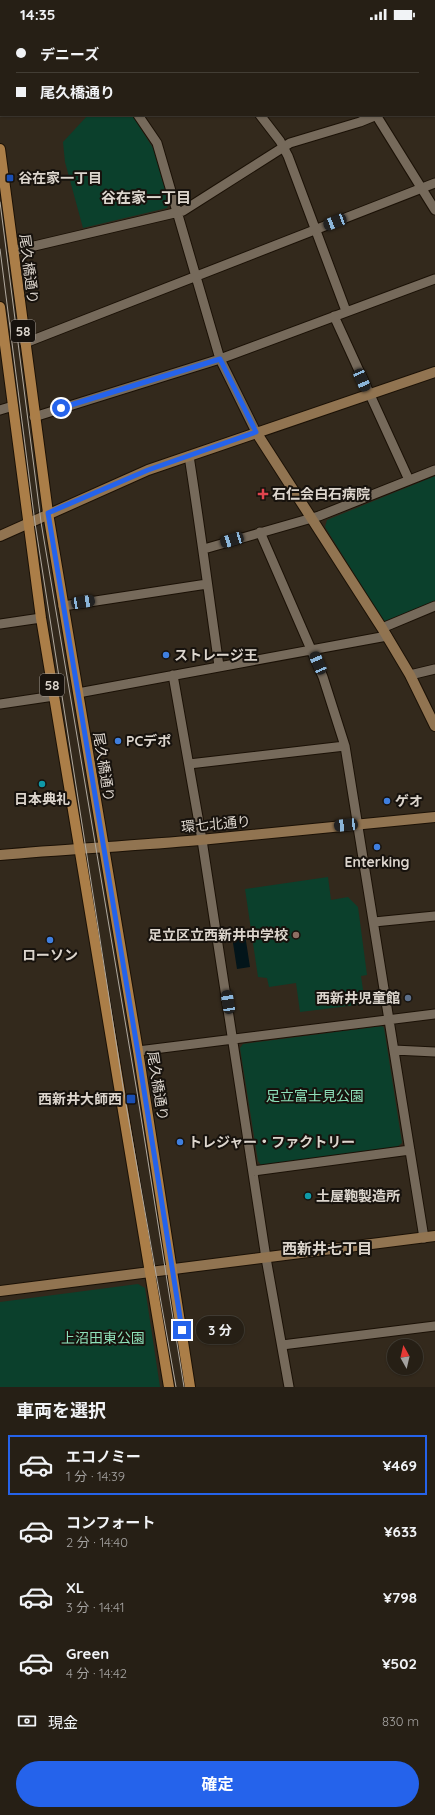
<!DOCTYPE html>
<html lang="ja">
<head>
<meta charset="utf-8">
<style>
  body { margin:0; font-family:Quicksand,"Noto Sans JP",sans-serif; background:#2e271e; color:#f1f3f6; height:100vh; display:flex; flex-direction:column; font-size:15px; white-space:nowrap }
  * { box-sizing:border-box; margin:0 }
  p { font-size:13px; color:#a4a2a0 }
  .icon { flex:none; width:22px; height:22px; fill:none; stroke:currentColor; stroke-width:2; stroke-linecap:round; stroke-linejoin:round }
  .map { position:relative; height:1359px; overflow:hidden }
  .side { display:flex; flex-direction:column; background:#261f15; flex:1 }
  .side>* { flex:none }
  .guide { position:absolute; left:0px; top:0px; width:435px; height:88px; box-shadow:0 1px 3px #0004,0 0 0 1px #423d34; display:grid; align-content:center; height:88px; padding:0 16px; background:#261f15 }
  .needle { width:26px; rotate:352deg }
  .controls { position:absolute; left:387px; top:1311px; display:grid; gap:8px }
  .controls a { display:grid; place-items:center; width:36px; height:36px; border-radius:50%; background:#261f15; box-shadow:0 1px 3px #0004,0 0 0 1px #423d34; font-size:20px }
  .end { position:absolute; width:18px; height:18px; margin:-9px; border:5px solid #2563eb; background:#fff; box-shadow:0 0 0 2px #fff }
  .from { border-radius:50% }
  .bubble { position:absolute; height:28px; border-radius:14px; background:#261f15; box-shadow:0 1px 3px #0004,0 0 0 1px #423d34; font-size:13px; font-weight:700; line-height:28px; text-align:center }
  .car { position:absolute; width:12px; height:24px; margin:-12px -6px; border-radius:5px; box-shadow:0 0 3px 1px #0007; background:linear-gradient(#222 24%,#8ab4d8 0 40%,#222 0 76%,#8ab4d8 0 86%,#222 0) }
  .guide b { display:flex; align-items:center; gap:14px; height:38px; font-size:15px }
  .guide b+b { border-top:1px solid #423d34 }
  .guide i { width:10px; height:10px; background:#f1f3f6 }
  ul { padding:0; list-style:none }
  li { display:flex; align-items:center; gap:12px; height:60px; margin:0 8px 6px; padding:0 8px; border:2px solid transparent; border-radius:0px }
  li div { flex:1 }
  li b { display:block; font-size:15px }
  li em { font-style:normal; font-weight:700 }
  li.selected { border-color:#2563eb }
  li>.icon { width:36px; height:36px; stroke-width:1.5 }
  h2 { padding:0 16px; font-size:18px; line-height:48px }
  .pay { display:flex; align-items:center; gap:10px; height:44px; padding:0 16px; font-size:15px }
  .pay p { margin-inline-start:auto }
  .primary-button { display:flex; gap:8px; margin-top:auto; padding:8px 16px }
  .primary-button a { flex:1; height:46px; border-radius:24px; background:#2563eb; color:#fff; font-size:16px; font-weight:700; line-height:46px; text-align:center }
  .status { display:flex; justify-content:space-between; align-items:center; height:28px; padding:0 20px; background:#261f15; direction:ltr }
  .status svg { height:11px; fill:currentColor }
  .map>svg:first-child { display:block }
</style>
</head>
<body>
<div class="status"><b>14:35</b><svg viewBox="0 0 49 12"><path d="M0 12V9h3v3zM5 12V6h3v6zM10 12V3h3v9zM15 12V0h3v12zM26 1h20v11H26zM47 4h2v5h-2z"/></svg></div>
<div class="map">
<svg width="435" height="1359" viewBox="0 0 435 1359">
  <rect width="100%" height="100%" fill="#33291c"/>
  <path fill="#0b402c" d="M 88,87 L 132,87 L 153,120 L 169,175 L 167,180 L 83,200 L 65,134 L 63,114 Z
    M 435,448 L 435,573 L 384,594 L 325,499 L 327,492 Z
    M 328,849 L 331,872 L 348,869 L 358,879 L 367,947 L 361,948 L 365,976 L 300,984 L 296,955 L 269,959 L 267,950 L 258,949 L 245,861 Z
    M 382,998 L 384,1000 L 402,1115 L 397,1119 L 261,1137 L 258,1133 L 240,1020 L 243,1016 Z
    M 138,1256 L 145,1260 L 160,1359 L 0,1359 L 0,1274 Z"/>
  <path fill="#03151a" d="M 244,900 L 250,939 L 237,941 L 231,902 Z"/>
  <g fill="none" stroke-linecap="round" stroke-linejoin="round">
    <g stroke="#1b1106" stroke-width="11">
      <path id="street" d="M 94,0 L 95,1
        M 256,0 L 256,1
        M 398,0 L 398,1
        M 273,1 L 282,0
        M 435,25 L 435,26
        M 0,61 L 1,61
        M 434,62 L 435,61
        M 138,87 L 157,115 L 220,331 L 256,404
        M 260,87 L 280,113 L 288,128 L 346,283
        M 376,87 L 435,182
        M 13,223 L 183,183 L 290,115 L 360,94 L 377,87
        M 334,288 L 409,452
        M 25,315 L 435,155
        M 0,382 L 13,378
        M 34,389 L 220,331 L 435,251
        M 189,428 C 200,498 209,568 219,638
        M 260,504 L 323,649 L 345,718 L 424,1210
        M 204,521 L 319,488 L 435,442
        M 63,578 L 207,556
        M 0,596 L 41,590
        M 382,600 L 435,578
        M 173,647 L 202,812 L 266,1230 L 289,1359
        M 410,647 L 435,641
        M 78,665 L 387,608
        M 0,676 L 54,668
        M 189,736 L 345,718
        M 374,894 L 435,888
        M 394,1022 L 435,1024
        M 138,1023 L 435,986
        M 253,1143 L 410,1122
        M 282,1317 L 435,1298"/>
    </g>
    <g stroke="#1b1106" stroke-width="12">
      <path id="secondary" d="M 256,404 L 382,600 L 410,647 L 435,698
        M 0,508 L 148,442 L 435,344
        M 0,827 C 67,821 133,818 200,812 C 278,805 356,796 435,789
        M 0,1263 L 435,1208"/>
    </g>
    <g stroke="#1b1106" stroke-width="12">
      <path id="primary" d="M 0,121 L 48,485 L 138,1023 L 190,1359
        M 0,279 L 41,590 L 169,1359"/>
    </g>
    <use href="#street" stroke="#766a5b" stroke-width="9"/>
    <use href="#secondary" stroke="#917451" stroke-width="10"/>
    <use href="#primary" stroke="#ab7e48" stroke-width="10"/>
    <path stroke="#b0a99f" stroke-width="1" d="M 0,174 L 41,494 L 137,1064 L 184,1359
      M 0,221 L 35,495 L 124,1065 L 176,1359"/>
  </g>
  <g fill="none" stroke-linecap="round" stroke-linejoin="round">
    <path stroke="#2563eb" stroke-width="5" d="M 61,380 L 220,331 L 256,404 L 148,442 L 48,485 L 140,1037 L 182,1302"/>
  </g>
  <g fill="#1a4fb4" stroke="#17120d" stroke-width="1.5">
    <rect x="6" y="146" width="8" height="8" rx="2"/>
    <rect x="126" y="1066" width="10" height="10" rx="2"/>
  </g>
  <path fill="#e0444e" stroke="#17120d" stroke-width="1.5" d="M261 460h4v4h4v4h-4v4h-4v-4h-4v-4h4z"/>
  <g fill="#3f7fe0" stroke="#17120d" stroke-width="1.5">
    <circle cx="166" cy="627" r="4"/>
    <circle cx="118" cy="713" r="4"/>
    <circle cx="387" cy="773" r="4"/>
    <circle cx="377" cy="819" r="4"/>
    <circle cx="50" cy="912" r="4"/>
    <circle cx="180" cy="1114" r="4"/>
  </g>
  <g fill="#0f9aa8" stroke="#17120d" stroke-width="1.5">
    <circle cx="42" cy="756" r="4"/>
    <circle cx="308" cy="1168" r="4"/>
  </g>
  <circle fill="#8d6e63" stroke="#17120d" stroke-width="1.5" cx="296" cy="907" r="4"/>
  <circle fill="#5c6f8a" stroke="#17120d" stroke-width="1.5" cx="408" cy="970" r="4"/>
  <g text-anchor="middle" stroke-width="4" stroke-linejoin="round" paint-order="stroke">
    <g fill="#17120d" stroke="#a19a93" stroke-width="1">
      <rect x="11" y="292" width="24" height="22" rx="3"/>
      <rect x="40" y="646" width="24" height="22" rx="3"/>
    </g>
    <g font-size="13" font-weight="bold" fill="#dcd5cd">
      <text x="23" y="308">58</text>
      <text x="52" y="662">58</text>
    </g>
    <g font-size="14" font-weight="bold" fill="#dcd5cd" stroke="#17120d" text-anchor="start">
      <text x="18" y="155">谷在家一丁目</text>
      <text x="272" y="471">石仁会白石病院</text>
      <text x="174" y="632">ストレージ王</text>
      <text x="126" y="718">PCデポ</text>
      <text x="42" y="776" text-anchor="middle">日本典礼</text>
      <text x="395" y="778">ゲオ</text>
      <text x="377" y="839" text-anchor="middle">Enterking</text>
      <text x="288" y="912" text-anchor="end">足立区立西新井中学校</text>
      <text x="50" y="932" text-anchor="middle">ローソン</text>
      <text x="400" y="975" text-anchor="end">西新井児童館</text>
      <text x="122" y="1076" text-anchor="end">西新井大師西</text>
      <text x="188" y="1119">トレジャー・ファクトリー</text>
      <text x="316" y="1173">土屋鞄製造所</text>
    </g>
    <g font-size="14" fill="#dcd5cd" stroke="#17120d">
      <text transform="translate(29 241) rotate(83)" y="5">尾久橋通り</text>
      <text transform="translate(104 739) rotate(81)" y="5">尾久橋通り</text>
      <text transform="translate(216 796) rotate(-5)" y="5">環七北通り</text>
      <text transform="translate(158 1058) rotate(81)" y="5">尾久橋通り</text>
    </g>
    <g font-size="14" fill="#8ee0b9" stroke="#17120d">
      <text x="315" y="1073">足立富士見公園</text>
      <text x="103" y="1315">上沼田東公園</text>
    </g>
    <g font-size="15" font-weight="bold" fill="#dcd5cd" stroke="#17120d">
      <text x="146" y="175">谷在家一丁目</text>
      <text x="327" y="1226">西新井七丁目</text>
    </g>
  </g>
</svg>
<div class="controls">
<a><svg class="needle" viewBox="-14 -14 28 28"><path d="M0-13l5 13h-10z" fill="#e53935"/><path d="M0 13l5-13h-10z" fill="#a4a2a0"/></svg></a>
</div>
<i class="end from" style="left:61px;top:380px"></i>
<i class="end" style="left:182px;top:1302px"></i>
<div class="bubble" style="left:196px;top:1288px;width:48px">3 分</div>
<i class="car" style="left:335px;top:194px;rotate:249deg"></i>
<i class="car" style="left:362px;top:352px;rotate:156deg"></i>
<i class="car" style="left:232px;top:512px;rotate:253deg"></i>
<i class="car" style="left:83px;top:574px;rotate:81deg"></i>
<i class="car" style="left:318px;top:635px;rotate:337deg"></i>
<i class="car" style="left:346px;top:797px;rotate:264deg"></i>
<i class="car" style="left:228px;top:974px;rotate:351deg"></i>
<div class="guide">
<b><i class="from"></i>デニーズ</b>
<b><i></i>尾久橋通り</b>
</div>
</div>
<section class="side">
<h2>車両を選択</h2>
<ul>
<li class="selected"><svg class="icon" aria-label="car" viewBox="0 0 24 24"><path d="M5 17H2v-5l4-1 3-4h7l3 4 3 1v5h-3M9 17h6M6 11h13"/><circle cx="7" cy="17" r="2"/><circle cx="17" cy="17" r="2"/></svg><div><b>エコノミー</b><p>1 分 · 14:39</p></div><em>¥469</em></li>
<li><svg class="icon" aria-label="car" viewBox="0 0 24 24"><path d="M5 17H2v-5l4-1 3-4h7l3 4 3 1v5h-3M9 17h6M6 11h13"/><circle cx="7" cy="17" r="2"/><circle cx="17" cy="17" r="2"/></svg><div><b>コンフォート</b><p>2 分 · 14:40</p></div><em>¥633</em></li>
<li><svg class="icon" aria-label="car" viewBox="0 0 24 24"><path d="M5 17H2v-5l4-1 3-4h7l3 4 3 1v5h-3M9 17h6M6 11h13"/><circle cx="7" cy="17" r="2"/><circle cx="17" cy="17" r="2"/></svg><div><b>XL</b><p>3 分 · 14:41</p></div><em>¥798</em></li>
<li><svg class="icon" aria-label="car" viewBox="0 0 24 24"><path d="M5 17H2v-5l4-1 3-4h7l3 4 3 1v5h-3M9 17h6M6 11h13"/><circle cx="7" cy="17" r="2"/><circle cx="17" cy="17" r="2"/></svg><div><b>Green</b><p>4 分 · 14:42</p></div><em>¥502</em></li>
</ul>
<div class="pay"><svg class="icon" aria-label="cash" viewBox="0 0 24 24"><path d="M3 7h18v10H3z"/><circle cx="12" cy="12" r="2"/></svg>現金<p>830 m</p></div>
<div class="primary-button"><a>確定</a></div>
</section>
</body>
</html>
